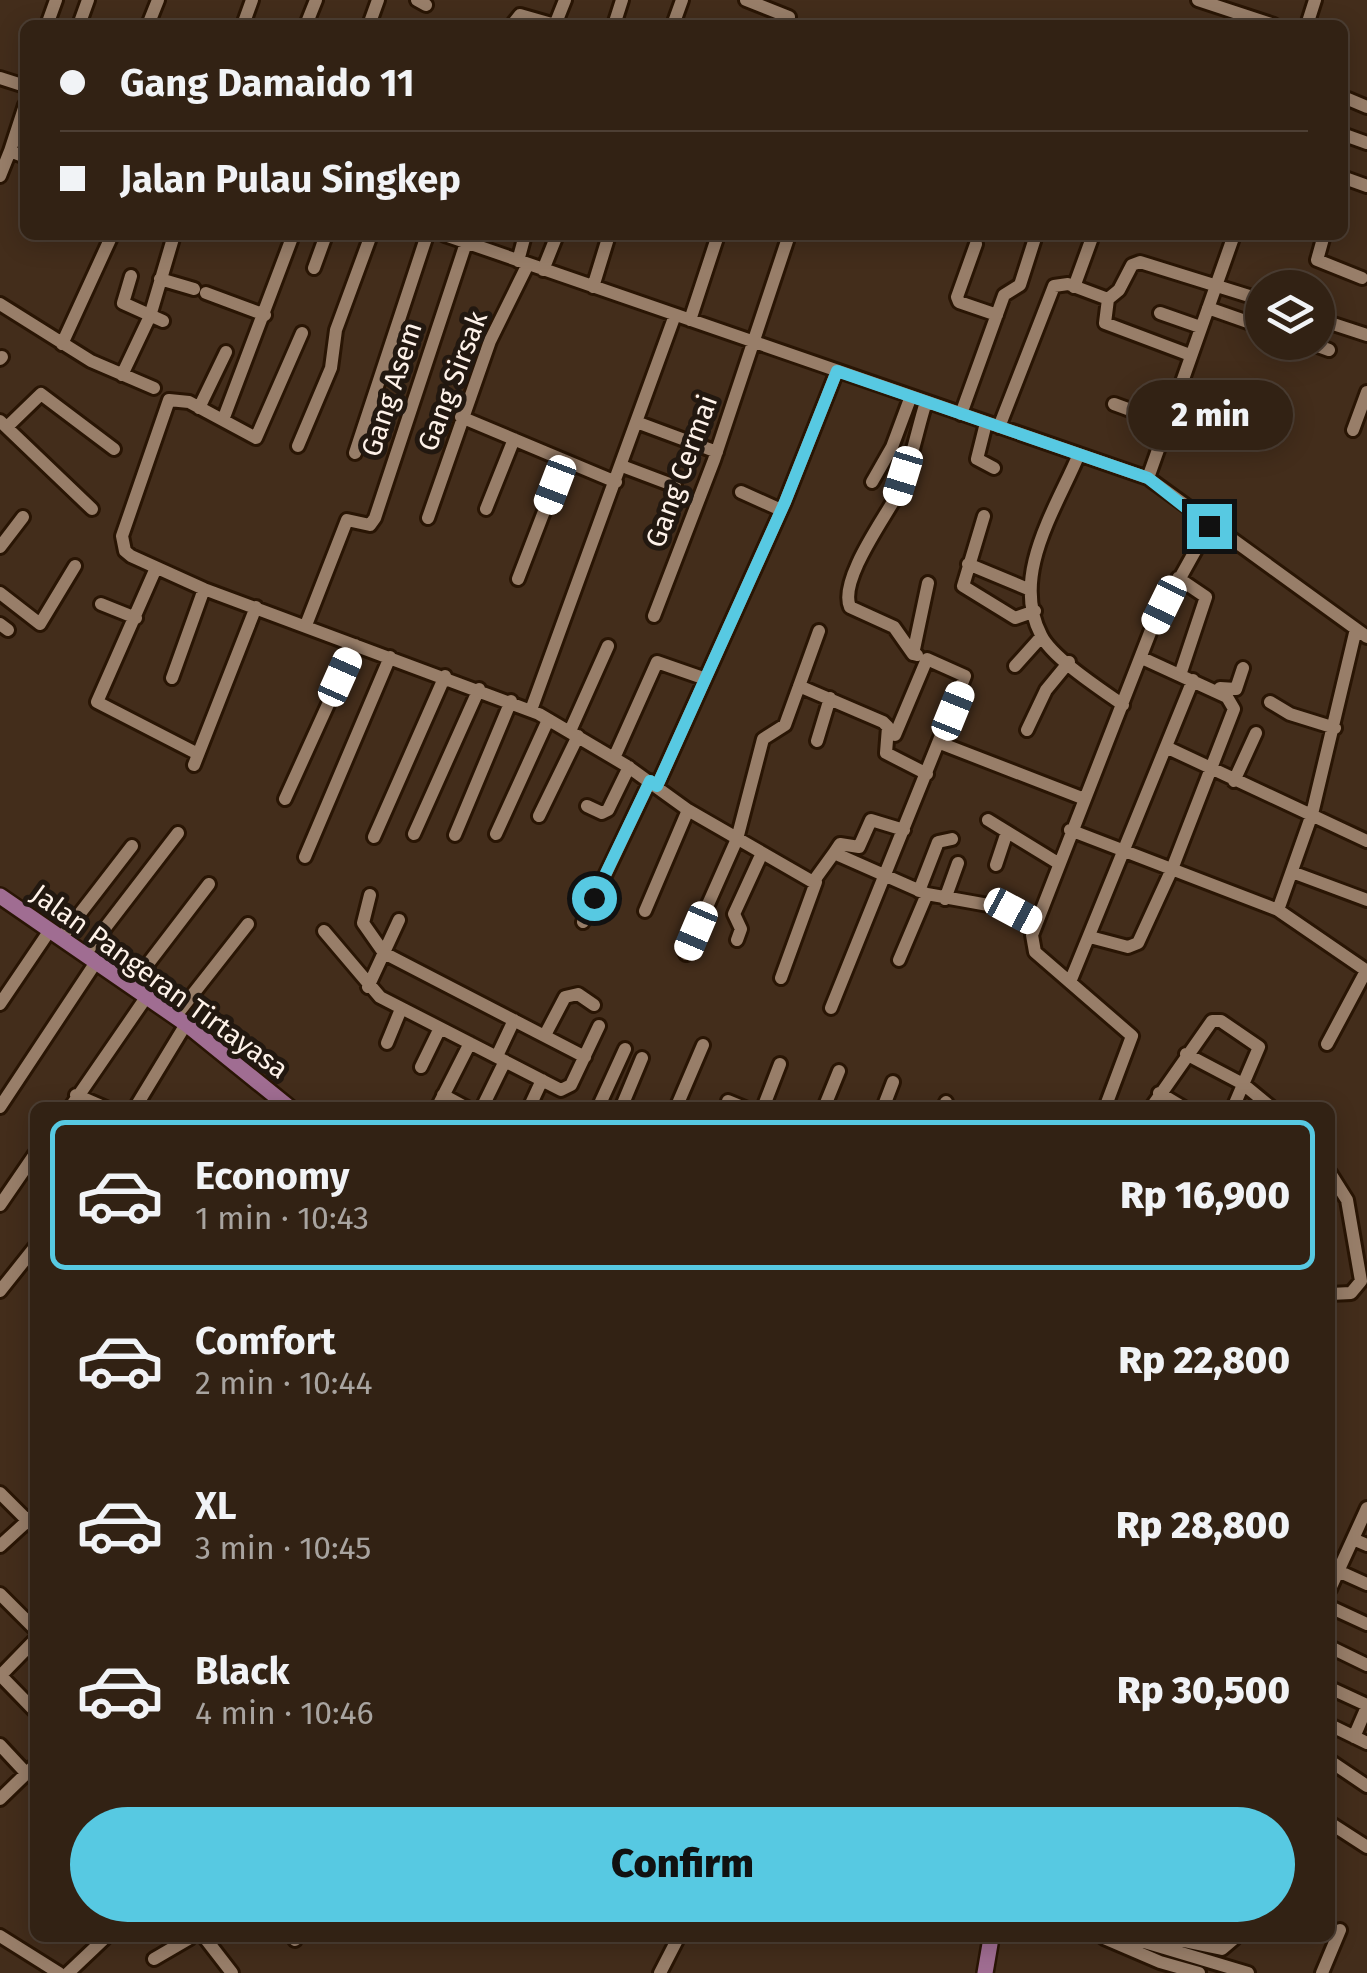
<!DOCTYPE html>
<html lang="en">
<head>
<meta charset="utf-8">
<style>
  body { margin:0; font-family:"Fira Sans",sans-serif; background:#3d2f22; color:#f1f3f6; height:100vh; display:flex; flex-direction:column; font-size:38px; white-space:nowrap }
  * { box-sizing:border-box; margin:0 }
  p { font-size:32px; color:#a8a4a0 }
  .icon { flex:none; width:55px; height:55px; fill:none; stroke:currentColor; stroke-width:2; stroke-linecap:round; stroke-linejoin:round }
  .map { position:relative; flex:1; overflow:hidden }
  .side { position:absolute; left:30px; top:1102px; width:1305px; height:840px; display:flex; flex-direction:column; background:#322214; border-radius:15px; box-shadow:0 5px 25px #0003,0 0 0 2px #4d3f34 }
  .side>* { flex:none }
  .banner { position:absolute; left:20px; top:20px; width:1328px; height:220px; border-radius:15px; box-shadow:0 5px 25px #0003,0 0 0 2px #4d3f34; display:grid; align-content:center; height:220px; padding:0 40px; background:#322214 }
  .fabs { position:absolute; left:1245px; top:270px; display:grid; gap:20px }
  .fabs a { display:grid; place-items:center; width:90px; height:90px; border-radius:50%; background:#322214; box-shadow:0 5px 25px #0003,0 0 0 2px #4d3f34; font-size:50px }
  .end { position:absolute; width:45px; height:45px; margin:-22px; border:12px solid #57c9e2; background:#111; box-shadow:0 0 0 5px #111 }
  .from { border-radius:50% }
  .bubble { position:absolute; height:70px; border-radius:35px; background:#322214; box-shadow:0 5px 25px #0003,0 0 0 2px #4d3f34; font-size:32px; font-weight:800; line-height:70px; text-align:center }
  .car { position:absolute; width:30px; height:60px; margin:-30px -15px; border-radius:12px; box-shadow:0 0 8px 2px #0007; background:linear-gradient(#fff 24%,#345 0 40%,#fff 0 76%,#345 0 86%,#fff 0) }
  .banner b { display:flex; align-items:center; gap:35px; height:95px; font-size:38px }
  .banner b+b { border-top:2px solid #4d3f34 }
  .banner i { width:25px; height:25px; background:#f1f3f6 }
  ul { padding:18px 0 0; list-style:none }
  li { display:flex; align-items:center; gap:30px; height:150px; margin:0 20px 15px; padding:0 20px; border:5px solid transparent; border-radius:15px }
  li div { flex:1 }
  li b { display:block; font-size:38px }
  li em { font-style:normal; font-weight:800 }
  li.current { border-color:#57c9e2 }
  li>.icon { width:90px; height:90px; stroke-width:1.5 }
  .primary-button { display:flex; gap:20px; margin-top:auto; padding:20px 40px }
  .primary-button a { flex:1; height:115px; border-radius:60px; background:#57c9e2; color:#111; font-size:40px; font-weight:800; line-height:115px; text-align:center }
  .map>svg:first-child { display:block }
</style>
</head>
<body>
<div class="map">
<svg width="1367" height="1973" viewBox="0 0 1367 1973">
  <rect width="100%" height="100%" fill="#432d1b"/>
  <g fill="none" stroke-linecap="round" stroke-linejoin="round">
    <g stroke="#291504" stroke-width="18">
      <path id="minor" d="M 417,0 L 426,5
        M 746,0 L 789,17
        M 1198,0 L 1274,25
        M 47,25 L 56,0
        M 79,25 L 88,0
        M 148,25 L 158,0
        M 243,25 L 252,0
        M 306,25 L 316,0
        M 369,25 L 378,0
        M 512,25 L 520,15 L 555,25
        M 555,25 L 565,0
        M 614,25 L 622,0
        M 673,25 L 682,0
        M 1307,25 L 1315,0
        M 0,78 L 25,86
        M 1348,99 L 1367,107
        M 25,105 L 10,151 L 25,157
        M 1342,134 L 1367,143
        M 0,176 L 10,151
        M 1342,177 L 1367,186
        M 445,235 L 1148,478 L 1367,637
        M 1324,235 L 1317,260 L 1362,278
        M 976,244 L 957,297 L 959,302 L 997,315
        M 518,261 L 525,235
        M 314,268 L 326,235
        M 543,270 L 557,235
        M 131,276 L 123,303 L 163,321
        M 160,279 L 194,289
        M 593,287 L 609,235
        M 1074,287 L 1093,235
        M 206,293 L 265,315
        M 1108,299 L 1119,290 L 1132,265 L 1140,262 L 1262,300
        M 1108,299 L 1105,323 L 1190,355
        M 0,304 L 91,361 L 154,388
        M 1208,308 L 1262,327
        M 1160,313 L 1200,327
        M 1318,319 L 1367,335
        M 690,320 L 718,235
        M 302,333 L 256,438 L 189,402 L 169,400 L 122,536 L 125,551 L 131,556 L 204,589 L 539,714 L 627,766 L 688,810 L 813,882 L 834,853 L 927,894 L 1005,908 L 1035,923
        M 1307,342 L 1329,350
        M 62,344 L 112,235
        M 0,359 L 2,357
        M 122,375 L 150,316 L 174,235
        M 1114,404 L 1166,423
        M 199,408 L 226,352
        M 961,414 L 1004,295 L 1020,285 L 1036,235
        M 461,417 L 616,482
        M 223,420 L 293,235
        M 0,421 L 92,509
        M 639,423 L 717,452
        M 986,423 L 977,459 L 994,468
        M 7,427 L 41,394 L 114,449
        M 999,427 L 1054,286 L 1068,284 L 1108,299
        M 1353,430 L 1367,392
        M 298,446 L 331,368 L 336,330 L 371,235
        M 355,453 L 427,235
        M 1079,454 C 1056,509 1010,575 1041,635 C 1052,658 1102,690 1123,705
        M 622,466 L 675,486
        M 1148,478 L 1234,235
        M 872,482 L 892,447 L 911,396
        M 741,492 L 781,510
        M 486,509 L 514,439
        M 984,516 L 963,586 L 1015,618 L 1035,611
        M 428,518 L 490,341 L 528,264
        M 0,547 L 23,517
        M 968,564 L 1028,589
        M 156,568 L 97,702 L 198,754
        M 1178,578 L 1206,597 L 1180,675
        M 518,579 L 563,462
        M 0,593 L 40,624 L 75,566
        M 101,604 L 136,618
        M 654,616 L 714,460 L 789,235
        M 0,624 L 8,630
        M 306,625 L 347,520 L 370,525 L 375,518 L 466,243
        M 913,654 L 894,627 L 850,607 C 839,582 881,523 894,500 C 910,471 916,433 926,402
        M 917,655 L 913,654 L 928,583
        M 1015,666 L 1041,637
        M 172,678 L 204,589
        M 799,686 L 883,722 L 888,727 L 886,753 L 927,774
        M 1220,688 L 1236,689 L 1243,668
        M 1270,702 L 1290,714 L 1335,728
        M 531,710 L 675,315
        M 1027,730 L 1046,690 L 1069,662
        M 570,731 L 608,646
        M 817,741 L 830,698
        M 940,743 L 1082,798
        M 1168,748 L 1367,841
        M 614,758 L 657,662 L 703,678
        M 194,765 L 256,607
        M 1234,781 L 1256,733
        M 657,786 L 785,502 L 837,371
        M 285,799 L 355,645
        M 587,806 L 602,813 L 608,810 L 629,767
        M 539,816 L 578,736
        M 988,820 L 1058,863
        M 1070,830 L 1278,910 L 1367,971
        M 414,834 L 479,689
        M 496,834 L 548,720
        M 455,835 L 511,701
        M 374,837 L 445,676
        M 834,853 L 840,844 L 859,847 L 871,820 L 904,830
        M 305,857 L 390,657
        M 996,865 L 1006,835
        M 1292,872 L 1367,900
        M 919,891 L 938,842 L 952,839
        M 370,895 L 363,923 L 384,953 L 585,1057
        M 945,899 L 958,863
        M 1278,910 L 1312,814 L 1356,629
        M 645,911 L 688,810
        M 583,922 L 650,781
        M 324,931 L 380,997 L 561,1090 L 571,1085 L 599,1026
        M 1090,937 L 1128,947 L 1138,943 L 1172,869 L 1234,709 L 1227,697 L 1142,658
        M 61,938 L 132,846
        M 737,940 L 741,929 L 734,914 L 762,853
        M 85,954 L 178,833
        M 686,954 L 737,839 L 763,739 L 785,725 L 819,631
        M 899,960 L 927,894
        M 781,978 L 816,882
        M 1070,982 L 1193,680
        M 131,986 L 209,884
        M 368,987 L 399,920
        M 0,1004 L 50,930
        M 831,1008 L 965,676 L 927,659 L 895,735
        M 175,1017 L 248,924
        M 545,1035 L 565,997 L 578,994 L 594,1005
        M 387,1043 L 401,1009
        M 1327,1044 L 1366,971
        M 1186,1054 L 1243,1084 L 1272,1108
        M 497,1056 L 514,1020
        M 421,1067 L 440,1028
        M 1159,1093 L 1184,1108
        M 76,1095 L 106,1108
        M 443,1095 L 467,1108
        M 728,1101 L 745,1108
        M 622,1106 L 642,1058
        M 0,1107 L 96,962
        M 70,1108 L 147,996
        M 135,1108 L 186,1024
        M 437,1108 L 470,1043
        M 482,1108 L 505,1061
        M 529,1108 L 542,1080
        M 598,1108 L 625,1049
        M 676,1108 L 703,1045
        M 763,1108 L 780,1064
        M 824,1108 L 839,1071
        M 883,1108 L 893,1082
        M 944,1108 L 946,1102
        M 1105,1108 L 1132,1036 L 1035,952 L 1032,935 L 1151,630 L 1209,526
        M 1151,1108 L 1212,1021 L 1221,1021 L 1259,1047 L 1233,1108
        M 1330,1173 L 1347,1200 L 1361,1281 L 1351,1293 L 1330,1294
        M 0,1205 L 35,1154
        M 0,1291 L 35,1247
        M 0,1493 L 35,1528
        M 1353,1539 L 1367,1545
        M 0,1546 L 35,1514
        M 1338,1571 L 1367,1584
        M 1330,1589 L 1367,1508
        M 0,1594 L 35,1629
        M 1330,1607 L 1367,1624
        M 1330,1647 L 1367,1665
        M 0,1676 L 35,1640
        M 1,1676 L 35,1711
        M 1330,1688 L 1367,1705
        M 1330,1725 L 1367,1743
        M 1354,1737 L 1367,1707
        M 0,1745 L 27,1774
        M 1330,1761 L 1367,1786
        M 0,1799 L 35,1765
        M 1330,1823 L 1367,1847
        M 0,1936 L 59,1973
        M 205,1938 L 232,1973
        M 294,1938 L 295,1940
        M 1104,1938 L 1160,1962 L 1199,1973
        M 1131,1938 L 1248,1973
        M 1169,1938 L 1222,1949 L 1235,1938
        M 154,1959 L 190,1938
        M 68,1973 L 105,1938
        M 660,1973 L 678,1938
        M 1322,1973 L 1340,1930"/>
    </g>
    <g stroke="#291504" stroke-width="20">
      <path id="major" d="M 0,896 L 186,1024 L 290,1108
        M 985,1973 L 991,1938"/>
    </g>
    <use href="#minor" stroke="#987e69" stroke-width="12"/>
    <use href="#major" stroke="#a06d92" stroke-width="15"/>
  </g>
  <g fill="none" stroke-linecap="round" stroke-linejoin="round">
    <path stroke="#57c9e2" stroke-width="12" d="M 594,898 L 650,781 L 657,786 L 785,502 L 837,371 L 1148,478 L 1209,526"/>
  </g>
  <g text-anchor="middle" stroke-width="10" stroke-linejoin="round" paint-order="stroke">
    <g font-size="28" fill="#fef2e9" stroke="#221810">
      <text transform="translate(452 381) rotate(-69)" y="10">Gang Sirsak</text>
      <text transform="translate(391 389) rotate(-72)" y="10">Gang Asem</text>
      <text transform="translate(681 471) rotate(-70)" y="10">Gang Cermai</text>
      <text transform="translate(160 981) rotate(36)" y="10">Jalan Pangeran Tirtayasa</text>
    </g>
  </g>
</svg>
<div class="fabs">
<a><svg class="icon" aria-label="layers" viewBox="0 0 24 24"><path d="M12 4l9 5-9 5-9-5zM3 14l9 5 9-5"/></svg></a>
</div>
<i class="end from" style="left:594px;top:898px"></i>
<i class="end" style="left:1209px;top:526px"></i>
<div class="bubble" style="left:1128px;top:380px;width:165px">2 min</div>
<i class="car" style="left:903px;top:476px;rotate:197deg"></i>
<i class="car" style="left:555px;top:485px;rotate:201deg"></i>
<i class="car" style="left:1164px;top:605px;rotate:206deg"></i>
<i class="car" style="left:340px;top:677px;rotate:24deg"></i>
<i class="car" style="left:953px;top:711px;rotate:22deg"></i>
<i class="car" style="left:1013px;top:911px;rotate:118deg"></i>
<i class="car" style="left:696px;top:931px;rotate:203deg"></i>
<div class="banner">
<b><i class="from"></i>Gang Damaido 11</b>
<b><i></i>Jalan Pulau Singkep</b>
</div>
<section class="side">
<ul>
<li class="current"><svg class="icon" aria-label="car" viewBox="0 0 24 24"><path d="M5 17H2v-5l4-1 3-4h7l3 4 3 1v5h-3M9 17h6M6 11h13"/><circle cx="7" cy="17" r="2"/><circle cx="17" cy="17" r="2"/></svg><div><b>Economy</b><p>1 min · 10:43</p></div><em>Rp 16,900</em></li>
<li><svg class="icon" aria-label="car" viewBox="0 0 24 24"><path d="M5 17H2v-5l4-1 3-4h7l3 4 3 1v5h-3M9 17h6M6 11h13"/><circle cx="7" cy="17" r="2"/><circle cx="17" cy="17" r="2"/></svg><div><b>Comfort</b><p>2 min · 10:44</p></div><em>Rp 22,800</em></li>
<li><svg class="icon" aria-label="car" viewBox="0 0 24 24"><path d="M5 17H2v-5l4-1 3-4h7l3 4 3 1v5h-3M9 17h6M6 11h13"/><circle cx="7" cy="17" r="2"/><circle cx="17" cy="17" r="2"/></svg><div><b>XL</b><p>3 min · 10:45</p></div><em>Rp 28,800</em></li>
<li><svg class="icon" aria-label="car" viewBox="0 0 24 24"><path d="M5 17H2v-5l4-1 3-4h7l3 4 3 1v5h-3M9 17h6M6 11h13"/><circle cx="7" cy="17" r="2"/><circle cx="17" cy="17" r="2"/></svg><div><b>Black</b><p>4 min · 10:46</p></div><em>Rp 30,500</em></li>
</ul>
<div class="primary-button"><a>Confirm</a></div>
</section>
</div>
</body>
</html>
